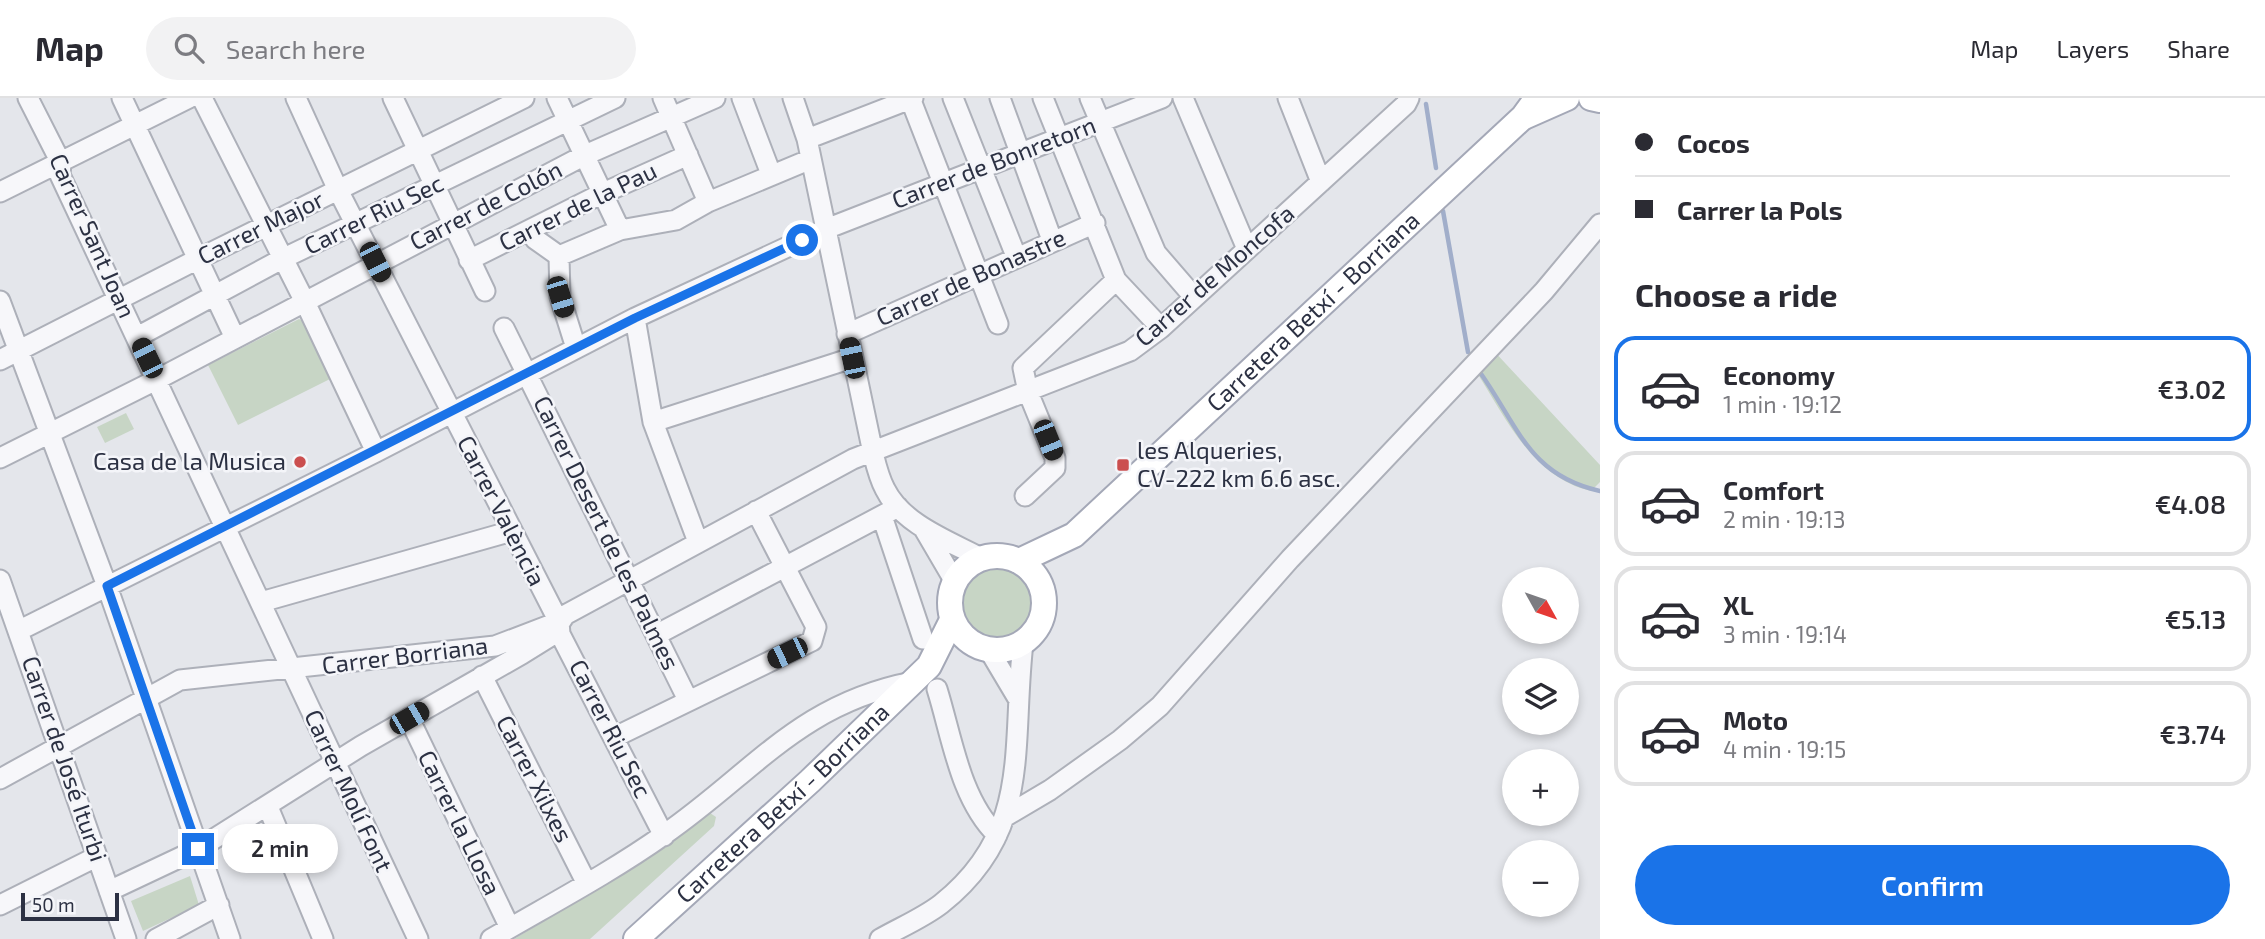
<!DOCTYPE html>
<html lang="en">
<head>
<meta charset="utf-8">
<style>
  body { margin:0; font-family:"Exo 2",sans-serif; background:#f2f2f3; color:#2b2b33; height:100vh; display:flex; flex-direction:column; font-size:26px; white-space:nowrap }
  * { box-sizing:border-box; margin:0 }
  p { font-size:23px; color:#7c7c81 }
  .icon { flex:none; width:38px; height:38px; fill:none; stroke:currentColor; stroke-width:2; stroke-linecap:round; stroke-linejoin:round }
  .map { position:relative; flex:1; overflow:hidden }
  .panel { display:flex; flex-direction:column; background:#fff; width:665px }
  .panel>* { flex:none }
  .top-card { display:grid; align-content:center; height:154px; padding:0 35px; background:#fff }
  .needle { width:46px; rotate:130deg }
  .fabs { position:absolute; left:1502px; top:469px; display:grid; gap:14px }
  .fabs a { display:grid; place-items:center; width:77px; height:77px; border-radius:50%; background:#fff; box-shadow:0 4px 10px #0003; font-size:35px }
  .scale { position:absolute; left:21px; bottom:18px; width:98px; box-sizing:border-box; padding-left:7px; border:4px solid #2c3143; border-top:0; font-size:19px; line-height:24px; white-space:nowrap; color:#2c3143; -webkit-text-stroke:5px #f4f5f9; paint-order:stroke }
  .end { position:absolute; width:32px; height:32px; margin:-16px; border:9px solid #1a73e8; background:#fff; box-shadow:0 0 0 4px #fff }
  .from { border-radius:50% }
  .bubble { position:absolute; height:49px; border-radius:24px; background:#fff; box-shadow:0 4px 10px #0003; font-size:23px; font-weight:600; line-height:49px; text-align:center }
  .car { position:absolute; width:21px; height:42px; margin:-21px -10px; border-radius:9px; box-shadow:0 0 5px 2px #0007; background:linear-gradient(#222 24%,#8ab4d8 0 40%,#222 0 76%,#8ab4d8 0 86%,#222 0) }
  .top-card b { display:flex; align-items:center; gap:24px; height:66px; font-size:26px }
  .top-card b+b { border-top:2px solid #e1e1e2 }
  .top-card i { width:18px; height:18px; background:#2b2b33 }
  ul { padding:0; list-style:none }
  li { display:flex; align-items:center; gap:21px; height:105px; margin:0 14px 10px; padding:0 21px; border:4px solid #e1e1e2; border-radius:21px }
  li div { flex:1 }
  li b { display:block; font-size:26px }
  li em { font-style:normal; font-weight:600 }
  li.on { border-color:#1a73e8 }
  li>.icon { width:63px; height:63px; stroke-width:1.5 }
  h2 { padding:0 35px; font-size:32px; line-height:84px }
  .primary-button { display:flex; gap:14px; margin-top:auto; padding:14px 35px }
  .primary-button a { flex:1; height:80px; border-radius:42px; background:#1a73e8; color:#fff; font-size:28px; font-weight:600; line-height:80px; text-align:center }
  header { display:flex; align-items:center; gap:42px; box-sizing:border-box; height:98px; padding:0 35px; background:#fff; border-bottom:2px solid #e1e1e2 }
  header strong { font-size:33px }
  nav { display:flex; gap:38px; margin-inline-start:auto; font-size:24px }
  .search { width:490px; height:63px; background:#f2f2f3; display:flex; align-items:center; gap:18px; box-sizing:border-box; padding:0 24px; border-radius:38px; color:#7c7c81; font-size:26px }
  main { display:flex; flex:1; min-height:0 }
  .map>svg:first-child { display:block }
</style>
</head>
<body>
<header>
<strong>Map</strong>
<div class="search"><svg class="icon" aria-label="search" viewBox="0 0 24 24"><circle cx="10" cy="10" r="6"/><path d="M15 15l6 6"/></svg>Search here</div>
<nav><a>Map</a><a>Layers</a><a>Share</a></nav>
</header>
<main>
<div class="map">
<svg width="1600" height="841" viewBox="0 0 1600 841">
  <rect width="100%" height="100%" fill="#e4e6eb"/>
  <path fill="#c7d5c5" d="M 299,221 L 303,223 L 330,281 L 238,327 L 208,267 Z
    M 1492,251 L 1600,367 L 1600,384 L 1591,393 C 1531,379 1505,318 1474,270 Z
    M 126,315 L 134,331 L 105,345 L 97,329 Z
    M958 505a40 40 0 1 1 80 0a40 40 0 1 1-80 0Z
    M 707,713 L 716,719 L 714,728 L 590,841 L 514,841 L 648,761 Z
    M 190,778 L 199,807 L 143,833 L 131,803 Z"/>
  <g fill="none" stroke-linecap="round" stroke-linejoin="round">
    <path stroke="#a1aeca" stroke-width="4.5" d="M 1426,6 L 1436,70
      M 1443,113 L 1468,254
      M 1479,273 C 1518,327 1528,377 1600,393"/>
    <g stroke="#adb0b9" stroke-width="23">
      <path id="minor" d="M 28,0 L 61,65 L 60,77 L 418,841
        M 122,0 L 235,240
        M 202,0 L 305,204 L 376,354
        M 296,0 L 338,92 L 559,524 L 560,536 L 664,738
        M 393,0 L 485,193
        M 557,0 L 620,132
        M 663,0 L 708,104
        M 742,0 L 771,76
        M 793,0 L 807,41 L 873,355 C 876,367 879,380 885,391 C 902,426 949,443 981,460
        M 910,0 L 998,226
        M 953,0 L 1016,158
        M 1000,0 L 1052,142
        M 1043,0 L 1116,182 L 1161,230
        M 1090,0 L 1156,155 L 1194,199
        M 1183,0 L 1247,151
        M 1288,0 L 1321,84
        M 807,41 L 913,0
        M 0,94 L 189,0
        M 530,132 L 535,141 L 559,158
        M 469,162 L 601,96 L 688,57
        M 0,203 L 107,488 L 230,841
        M 635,220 L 653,324 L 698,444
        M 504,230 L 688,602
        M 847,236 L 1095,125
        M 137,239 L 282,161 L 615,0
        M 576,250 L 560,199 L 559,158 L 620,132 L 676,122 L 708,104 L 811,61
        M 0,262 L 196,162 L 524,0
        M 653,324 L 852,260
        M 0,360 L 158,281 L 583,58 L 715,0
        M 1025,398 L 1055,370 L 1055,360 L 1028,294 L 1023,270 L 1116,182
        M 882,418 L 923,541
        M 924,431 L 955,484
        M 0,482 L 126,841
        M 261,504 L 512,433
        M 20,532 L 376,354 L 635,220 L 826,131 L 1162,0
        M 656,537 L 898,409
        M 989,552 L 1017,599
        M 482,578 L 586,784
        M 937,591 C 952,639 960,701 997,737
        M 409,620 L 510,830
        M 615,639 L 812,543 L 816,529 L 756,413
        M 0,681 L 180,582 L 495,548 L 558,524
        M 268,709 L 323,841
        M 1006,718 L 1050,692 L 1120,642 L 1160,608 L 1290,461 L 1544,193 L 1600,126
        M 109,793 L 198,751 L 361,648 L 522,556 L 551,538 L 565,517 L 853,361 L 1130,253 L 1161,230 L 1406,6 L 1409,0
        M 0,807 L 96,759
        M 156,841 L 219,807
        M 491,841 C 549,807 610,775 665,736 C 753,675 799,606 912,584
        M 880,841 C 899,830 923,820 941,806 C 1033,733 1011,649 1023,545"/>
    </g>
    <g stroke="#a4a8b7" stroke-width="28">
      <g id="major">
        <path d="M 1591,0 L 1600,2"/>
        <path d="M 1524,19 L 1567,0"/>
        <circle cx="997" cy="505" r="47"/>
        <path id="s1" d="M 1019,463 L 1074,437 L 1523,19 L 1537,0"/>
        <path id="s2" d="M 636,841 L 810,683 L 929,568 L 952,522"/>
      </g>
    </g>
    <use href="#minor" stroke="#f7f7fa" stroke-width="19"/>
    <use href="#major" stroke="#fff" stroke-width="24"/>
  </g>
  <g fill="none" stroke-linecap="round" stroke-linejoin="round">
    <path stroke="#1a73e8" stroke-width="9" d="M 198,751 L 107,488 L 635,220 L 802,142"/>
  </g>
  <g fill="#cb4f4f" stroke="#f4f5f9" stroke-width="2.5">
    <circle cx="300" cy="364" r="7"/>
    <rect x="1116" y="360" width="14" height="14" rx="3.5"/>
  </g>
  <g text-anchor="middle" stroke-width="5" stroke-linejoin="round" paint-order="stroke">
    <g font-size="24" fill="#2c3143" stroke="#f4f5f9">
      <text transform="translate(994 65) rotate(-21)" y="8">Carrer de Bonretorn</text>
      <text transform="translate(486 108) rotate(-27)" y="8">Carrer de Colón</text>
      <text transform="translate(578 109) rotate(-26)" y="8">Carrer de la Pau</text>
      <text transform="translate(374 117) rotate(-26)" y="8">Carrer Riu Sec</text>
      <text transform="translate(261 130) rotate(-26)" y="8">Carrer Major</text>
      <text transform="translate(92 138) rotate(66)" y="8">Carrer Sant Joan</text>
      <text transform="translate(1215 178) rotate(-41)" y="8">Carrer de Moncofa</text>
      <text transform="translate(971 180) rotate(-24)" y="8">Carrer de Bonastre</text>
      <text dy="8" stroke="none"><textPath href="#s1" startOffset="388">Carretera Betxí - Borriana</textPath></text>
      <text transform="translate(501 413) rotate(63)" y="8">Carrer València</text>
      <text transform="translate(606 435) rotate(64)" y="8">Carrer Desert de les Palmes</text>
      <text transform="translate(405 558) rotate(-7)" y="8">Carrer Borriana</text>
      <text transform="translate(610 631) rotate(63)" y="8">Carrer Riu Sec</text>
      <text transform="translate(64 661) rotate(71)" y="8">Carrer de José Iturbi</text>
      <text transform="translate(534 681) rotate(63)" y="8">Carrer Xilxes</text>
      <text transform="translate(348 693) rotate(65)" y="8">Carrer Molí Font</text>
      <text dy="8" stroke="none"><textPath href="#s2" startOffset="200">Carretera Betxí - Borriana</textPath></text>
      <text transform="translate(459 725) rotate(64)" y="8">Carrer la Llosa</text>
    </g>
    <g font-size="24" fill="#2c3143" stroke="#f4f5f9" text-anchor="start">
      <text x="1137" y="361">les Alqueries,<tspan x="1137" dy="28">CV-222 km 6.6 asc.</tspan></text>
      <text x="286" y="372" text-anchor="end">Casa de la Musica</text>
    </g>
  </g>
</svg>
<div class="fabs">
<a><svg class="needle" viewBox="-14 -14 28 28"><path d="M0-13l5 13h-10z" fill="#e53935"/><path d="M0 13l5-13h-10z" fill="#7c7c81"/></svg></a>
<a><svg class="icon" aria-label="layers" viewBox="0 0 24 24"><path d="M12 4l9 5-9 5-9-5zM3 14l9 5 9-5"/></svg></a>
<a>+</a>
<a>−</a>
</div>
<div class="scale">50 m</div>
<i class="end from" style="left:802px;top:142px"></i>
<i class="end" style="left:198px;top:751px"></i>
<div class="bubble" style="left:222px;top:726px;width:116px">2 min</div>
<i class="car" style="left:375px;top:164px;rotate:153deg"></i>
<i class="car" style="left:560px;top:199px;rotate:163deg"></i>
<i class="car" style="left:147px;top:260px;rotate:334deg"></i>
<i class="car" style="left:852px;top:260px;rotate:348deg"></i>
<i class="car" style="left:1048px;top:342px;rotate:158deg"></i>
<i class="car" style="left:787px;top:555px;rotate:244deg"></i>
<i class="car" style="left:409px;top:620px;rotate:60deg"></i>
</div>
<section class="panel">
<div class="top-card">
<b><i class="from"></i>Cocos</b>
<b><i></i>Carrer la Pols</b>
</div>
<h2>Choose a ride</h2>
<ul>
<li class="on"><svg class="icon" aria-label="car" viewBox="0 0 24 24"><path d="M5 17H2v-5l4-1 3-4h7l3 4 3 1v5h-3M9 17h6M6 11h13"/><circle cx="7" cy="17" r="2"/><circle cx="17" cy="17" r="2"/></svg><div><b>Economy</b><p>1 min · 19:12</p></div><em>€3.02</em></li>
<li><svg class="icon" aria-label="car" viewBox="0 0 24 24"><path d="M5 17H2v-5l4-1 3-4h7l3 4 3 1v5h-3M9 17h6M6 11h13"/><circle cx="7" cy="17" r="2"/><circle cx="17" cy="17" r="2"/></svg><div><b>Comfort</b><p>2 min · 19:13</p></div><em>€4.08</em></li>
<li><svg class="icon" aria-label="car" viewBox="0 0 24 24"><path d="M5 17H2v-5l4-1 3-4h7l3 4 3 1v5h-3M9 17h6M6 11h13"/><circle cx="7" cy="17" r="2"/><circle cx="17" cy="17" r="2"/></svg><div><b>XL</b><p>3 min · 19:14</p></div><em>€5.13</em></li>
<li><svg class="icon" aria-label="car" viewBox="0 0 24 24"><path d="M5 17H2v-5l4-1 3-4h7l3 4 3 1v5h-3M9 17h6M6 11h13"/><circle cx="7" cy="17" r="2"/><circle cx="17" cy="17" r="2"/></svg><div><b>Moto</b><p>4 min · 19:15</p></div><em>€3.74</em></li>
</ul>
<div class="primary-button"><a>Confirm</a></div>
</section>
</main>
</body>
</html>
